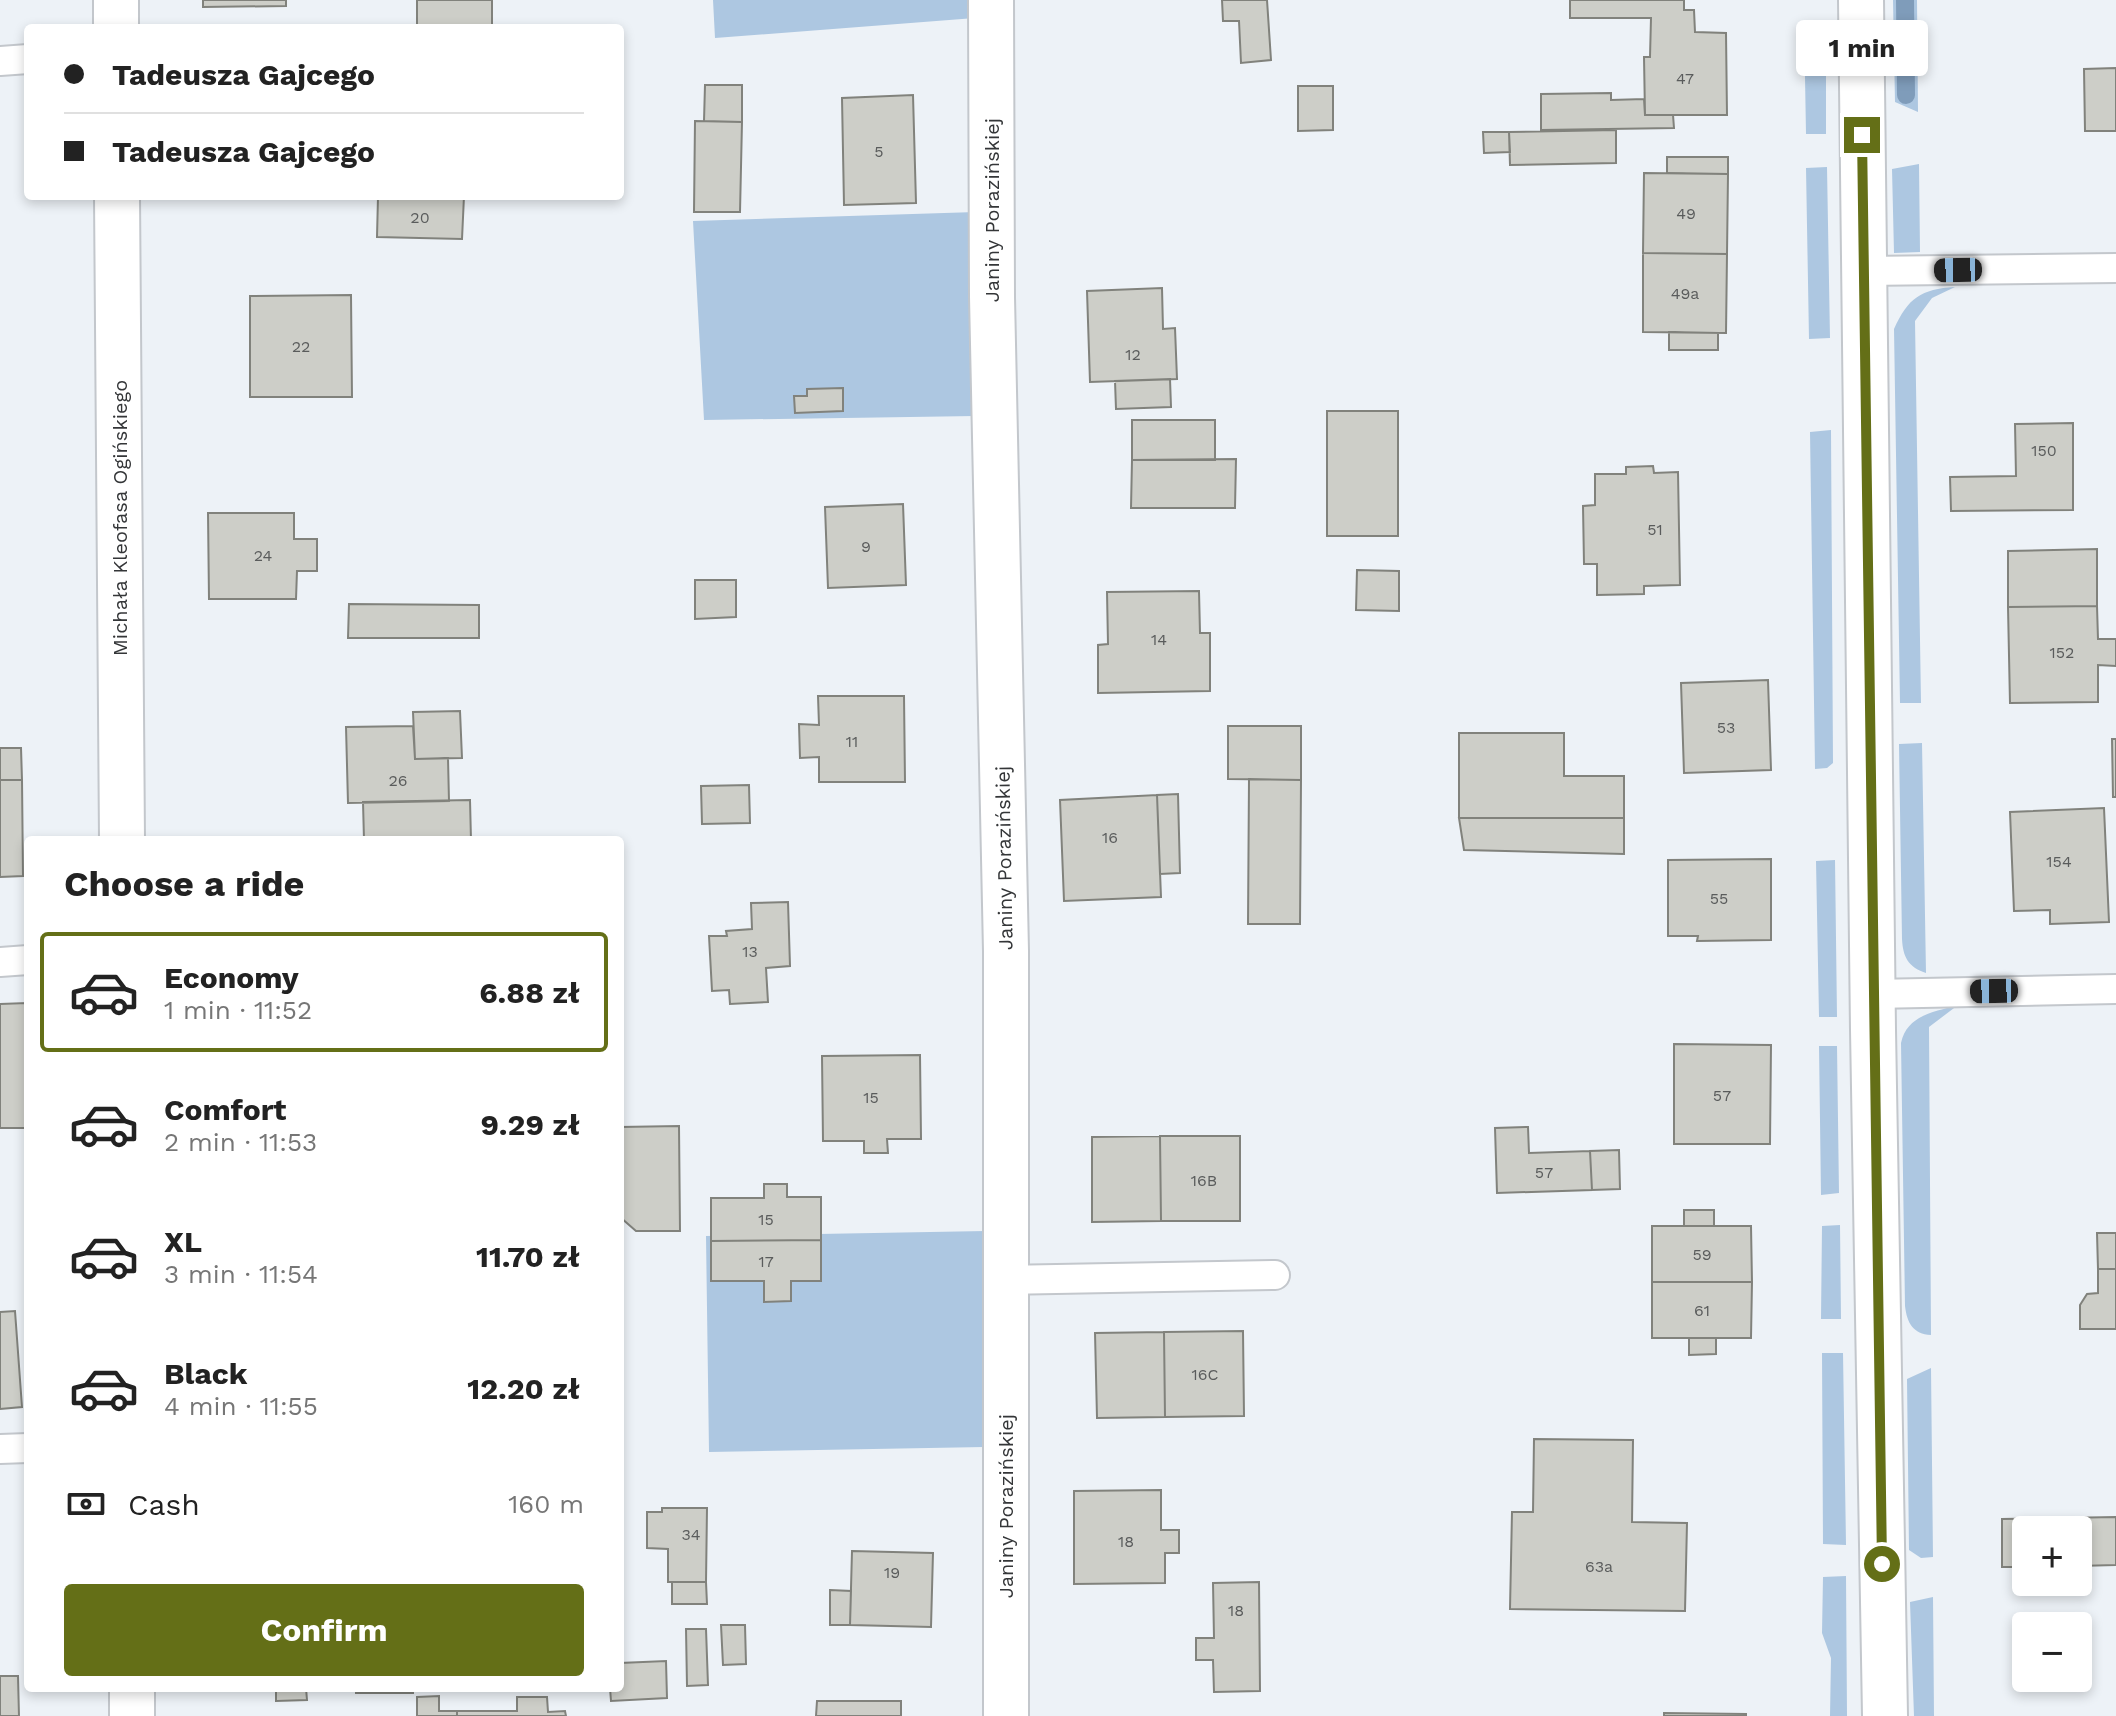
<!DOCTYPE html>
<html lang="en">
<head>
<meta charset="utf-8">
<style>
  body { margin:0; font-family:"Work Sans",sans-serif; background:#f6f6f6; color:#222; height:100vh; display:flex; flex-direction:column; font-size:30px; white-space:nowrap }
  * { box-sizing:border-box; margin:0 }
  p { font-size:26px; color:#767676 }
  .icon { flex:none; width:44px; height:44px; fill:none; stroke:currentColor; stroke-width:2; stroke-linecap:round; stroke-linejoin:round }
  .map { position:relative; flex:1; overflow:hidden }
  .drawer { position:absolute; left:24px; top:836px; width:600px; height:856px; display:flex; flex-direction:column; background:#fff; border-radius:8px; box-shadow:0 4px 12px #0003 }
  .drawer>* { flex:none }
  .top-card { position:absolute; left:24px; top:24px; width:600px; height:176px; border-radius:8px; box-shadow:0 4px 12px #0003; display:grid; align-content:center; height:176px; padding:0 40px; background:#fff }
  .buttons { position:absolute; left:2012px; top:1516px; display:grid; gap:16px }
  .buttons a { display:grid; place-items:center; width:80px; height:80px; border-radius:8px; background:#fff; box-shadow:0 4px 12px #0003; font-size:40px }
  .end { position:absolute; width:36px; height:36px; margin:-18px; border:10px solid #646f17; background:#fff; box-shadow:0 0 0 4px #fff }
  .from { border-radius:50% }
  .bubble { position:absolute; height:56px; border-radius:8px; background:#fff; box-shadow:0 4px 12px #0003; font-size:26px; font-weight:700; line-height:56px; text-align:center }
  .car { position:absolute; width:24px; height:48px; margin:-24px -12px; border-radius:10px; box-shadow:0 0 6px 2px #0007; background:linear-gradient(#222 24%,#8ab4d8 0 40%,#222 0 76%,#8ab4d8 0 86%,#222 0) }
  .top-card b { display:flex; align-items:center; gap:28px; height:76px; font-size:30px }
  .top-card b+b { border-top:2px solid #e0e0e0 }
  .top-card i { width:20px; height:20px; background:#222 }
  ul { padding:0; list-style:none }
  li { display:flex; align-items:center; gap:24px; height:120px; margin:0 16px 12px; padding:0 24px; border:4px solid transparent; border-radius:8px }
  li div { flex:1 }
  li b { display:block; font-size:30px }
  li em { font-style:normal; font-weight:700 }
  li.current { border-color:#646f17 }
  li>.icon { width:72px; height:72px; stroke-width:1.5 }
  h2 { padding:0 40px; font-size:36px; line-height:96px }
  .pay { display:flex; align-items:center; gap:20px; height:88px; padding:0 40px; font-size:30px }
  .pay p { margin-inline-start:auto }
  .primary-button { display:flex; gap:16px; margin-top:auto; padding:16px 40px }
  .primary-button a { flex:1; height:92px; border-radius:8px; background:#646f17; color:#fff; font-size:32px; font-weight:700; line-height:92px; text-align:center }
  .map>svg:first-child { display:block }
</style>
</head>
<body>
<div class="map">
<svg width="2116" height="1716" viewBox="0 0 2116 1716">
  <rect width="100%" height="100%" fill="#edf2f7"/>
  <path fill="#adc7e1" d="M 713,0 L 974,0 L 975,18 L 715,38 Z
    M 1893,0 L 1917,0 L 1918,112 L 1895,102 Z
    M 1804,20 L 1826,20 L 1826,134 L 1806,134 Z
    M 1919,164 L 1920,252 L 1894,253 L 1892,169 Z
    M 1827,167 L 1830,338 L 1809,339 L 1806,168 Z
    M 976,212 L 975,416 L 704,420 L 693,221 Z
    M 1955,287 L 1932,298 L 1915,321 L 1921,703 L 1900,703 L 1894,329 C 1908,298 1921,289 1955,287 Z
    M 1831,430 L 1833,763 L 1827,768 L 1815,769 L 1810,432 Z
    M 1922,743 L 1926,973 C 1908,967 1903,957 1902,939 L 1899,744 Z
    M 1835,860 L 1837,1017 L 1819,1017 L 1816,861 Z
    M 1958,1005 L 1929,1027 L 1931,1335 C 1913,1334 1907,1323 1905,1306 L 1901,1043 C 1907,1015 1934,1012 1958,1005 Z
    M 1819,1046 L 1837,1046 L 1839,1193 L 1821,1195 Z
    M 1840,1225 L 1841,1319 L 1821,1319 L 1822,1226 Z
    M 986,1231 L 984,1447 L 709,1452 L 706,1236 Z
    M 1822,1353 L 1843,1353 L 1846,1545 L 1823,1544 Z
    M 1931,1368 L 1933,1557 L 1921,1558 L 1909,1550 L 1907,1379 Z
    M 1846,1576 L 1847,1716 L 1830,1716 L 1831,1658 L 1822,1633 L 1823,1577 Z
    M 1933,1597 L 1934,1716 L 1914,1716 L 1910,1602 Z"/>
  <g fill="none" stroke-linecap="round" stroke-linejoin="round">
    <path stroke="#7f9cba" stroke-width="18" d="M 1905,0 L 1906,95"/>
  </g>
  <path fill="#cdcec8" stroke="#81827c" stroke-width="2" d="M 203,0 L 286,0 L 286,6 L 203,7 Z
    M 417,0 L 492,0 L 492,28 L 417,28 Z
    M 1222,0 L 1267,0 L 1271,60 L 1241,63 L 1239,21 L 1223,21 Z
    M 1570,0 L 1684,0 L 1684,10 L 1694,10 L 1695,32 L 1726,33 L 1727,115 L 1645,115 L 1644,57 L 1650,57 L 1651,18 L 1570,18 Z
    M 2116,68 L 2116,131 L 2085,131 L 2084,69 Z
    M 705,85 L 742,85 L 742,122 L 704,121 Z
    M 1298,86 L 1333,86 L 1333,130 L 1298,131 Z
    M 1611,93 L 1611,100 L 1644,99 L 1645,115 L 1673,115 L 1674,128 L 1541,130 L 1541,94 Z
    M 913,95 L 916,203 L 844,205 L 842,98 Z
    M 695,121 L 742,122 L 740,212 L 694,212 Z
    M 1616,130 L 1616,163 L 1510,165 L 1509,132 Z
    M 1483,132 L 1509,132 L 1510,152 L 1484,153 Z
    M 1667,157 L 1728,157 L 1728,174 L 1667,173 Z
    M 1644,173 L 1728,174 L 1727,254 L 1643,253 Z
    M 411,196 L 464,196 L 462,239 L 377,237 L 378,197 L 411,198 Z
    M 1643,253 L 1727,254 L 1726,333 L 1643,332 Z
    M 1162,288 L 1163,329 L 1175,328 L 1177,379 L 1090,382 L 1087,291 Z
    M 351,295 L 352,397 L 250,397 L 250,296 Z
    M 1669,332 L 1718,333 L 1718,350 L 1669,350 Z
    M 1170,379 L 1171,407 L 1116,409 L 1115,381 Z
    M 843,388 L 843,411 L 795,413 L 794,396 L 807,396 L 807,389 Z
    M 1327,411 L 1398,411 L 1398,536 L 1327,536 Z
    M 1132,420 L 1215,420 L 1215,460 L 1132,460 Z
    M 2073,423 L 2073,510 L 1951,511 L 1950,477 L 2016,476 L 2015,424 Z
    M 1236,459 L 1235,508 L 1131,508 L 1132,460 Z
    M 1653,466 L 1654,473 L 1678,472 L 1680,585 L 1644,586 L 1644,594 L 1597,595 L 1597,564 L 1584,564 L 1583,506 L 1595,505 L 1595,474 L 1626,474 L 1626,467 Z
    M 903,504 L 906,585 L 828,588 L 825,507 Z
    M 208,513 L 294,513 L 294,539 L 317,539 L 317,571 L 297,571 L 296,599 L 209,599 Z
    M 2097,549 L 2097,606 L 2008,607 L 2008,551 Z
    M 1357,570 L 1399,571 L 1399,611 L 1356,610 Z
    M 695,580 L 736,580 L 736,617 L 695,619 Z
    M 1199,591 L 1200,633 L 1210,633 L 1210,691 L 1098,693 L 1098,645 L 1108,644 L 1107,592 Z
    M 349,604 L 479,605 L 479,638 L 348,638 Z
    M 2097,606 L 2098,639 L 2116,639 L 2116,666 L 2098,665 L 2098,702 L 2010,703 L 2008,607 Z
    M 1768,680 L 1771,770 L 1684,773 L 1681,683 Z
    M 818,696 L 904,696 L 905,782 L 819,782 L 819,757 L 800,758 L 799,724 L 819,725 Z
    M 460,711 L 462,758 L 415,759 L 413,712 Z
    M 413,726 L 415,759 L 448,758 L 449,801 L 348,803 L 346,727 Z
    M 1228,726 L 1301,726 L 1301,780 L 1228,779 Z
    M 1459,733 L 1564,733 L 1564,776 L 1624,776 L 1624,818 L 1459,818 Z
    M 2112,739 L 2116,739 L 2116,797 L 2113,797 Z
    M 0,748 L 21,748 L 22,780 L 0,780 Z
    M 1249,779 L 1301,780 L 1300,924 L 1248,924 Z
    M 0,780 L 22,780 L 23,876 L 0,877 Z
    M 749,785 L 750,823 L 702,824 L 701,786 Z
    M 1178,794 L 1180,873 L 1160,874 L 1157,795 Z
    M 1157,795 L 1161,897 L 1064,901 L 1060,800 Z
    M 470,800 L 471,840 L 364,840 L 363,802 Z
    M 2104,808 L 2109,922 L 2050,924 L 2050,910 L 2014,911 L 2010,812 Z
    M 1459,818 L 1624,818 L 1624,854 L 1464,850 Z
    M 1771,859 L 1771,940 L 1697,941 L 1698,936 L 1668,936 L 1668,860 Z
    M 788,902 L 790,966 L 766,968 L 768,1002 L 730,1004 L 729,990 L 712,991 L 709,936 L 727,936 L 726,931 L 752,929 L 751,903 Z
    M 27,1003 L 28,1128 L 0,1128 L 0,1004 Z
    M 1674,1044 L 1771,1045 L 1770,1144 L 1674,1144 Z
    M 920,1055 L 921,1139 L 887,1139 L 888,1153 L 864,1153 L 864,1141 L 823,1141 L 822,1056 Z
    M 679,1126 L 680,1231 L 636,1231 L 620,1217 L 620,1127 Z
    M 1528,1127 L 1529,1153 L 1590,1151 L 1592,1190 L 1497,1193 L 1495,1128 Z
    M 1160,1136 L 1161,1221 L 1092,1222 L 1092,1137 Z
    M 1160,1136 L 1240,1136 L 1240,1221 L 1161,1221 Z
    M 1619,1150 L 1620,1189 L 1592,1190 L 1590,1151 Z
    M 764,1184 L 787,1184 L 787,1197 L 821,1197 L 821,1240 L 711,1241 L 711,1198 L 764,1198 Z
    M 1684,1210 L 1714,1210 L 1714,1226 L 1684,1226 Z
    M 1652,1226 L 1751,1226 L 1752,1282 L 1652,1282 Z
    M 2097,1233 L 2116,1233 L 2116,1269 L 2098,1269 Z
    M 821,1240 L 821,1281 L 791,1281 L 791,1301 L 764,1302 L 764,1281 L 711,1281 L 711,1241 Z
    M 2098,1269 L 2116,1269 L 2116,1329 L 2080,1329 L 2080,1305 L 2087,1294 L 2098,1293 Z
    M 1652,1282 L 1752,1282 L 1751,1338 L 1652,1338 Z
    M 15,1311 L 22,1407 L 0,1409 L 0,1312 Z
    M 1243,1331 L 1244,1416 L 1165,1417 L 1164,1332 Z
    M 1164,1332 L 1165,1417 L 1097,1418 L 1095,1333 Z
    M 1689,1338 L 1716,1338 L 1716,1354 L 1689,1355 Z
    M 1534,1439 L 1633,1440 L 1632,1522 L 1687,1523 L 1685,1611 L 1510,1609 L 1512,1512 L 1533,1512 Z
    M 1161,1490 L 1161,1530 L 1179,1530 L 1179,1553 L 1165,1553 L 1165,1583 L 1074,1584 L 1074,1491 Z
    M 662,1508 L 707,1508 L 706,1582 L 668,1582 L 668,1549 L 647,1548 L 647,1512 L 662,1512 Z
    M 2116,1517 L 2116,1565 L 2078,1566 L 2078,1530 L 2026,1530 L 2026,1567 L 2002,1567 L 2002,1519 Z
    M 852,1551 L 933,1553 L 931,1627 L 850,1625 Z
    M 672,1582 L 706,1582 L 707,1604 L 672,1604 Z
    M 1259,1582 L 1260,1691 L 1214,1692 L 1213,1660 L 1196,1660 L 1196,1638 L 1214,1638 L 1213,1583 Z
    M 830,1590 L 851,1591 L 850,1625 L 830,1625 Z
    M 721,1625 L 745,1625 L 746,1664 L 723,1665 Z
    M 686,1629 L 706,1629 L 708,1685 L 687,1686 Z
    M 666,1661 L 667,1698 L 611,1701 L 610,1688 L 620,1688 L 620,1663 Z
    M 0,1676 L 18,1676 L 19,1716 L 0,1716 Z
    M 276,1688 L 306,1688 L 307,1700 L 276,1701 Z
    M 356,1688 L 413,1688 L 413,1693 L 356,1693 Z
    M 439,1696 L 439,1711 L 457,1711 L 457,1716 L 417,1716 L 417,1697 Z
    M 517,1697 L 547,1697 L 548,1712 L 565,1711 L 566,1716 L 457,1716 L 457,1711 L 517,1711 Z
    M 817,1701 L 901,1701 L 901,1716 L 816,1716 Z
    M 1664,1713 L 1746,1714 L 1746,1716 L 1664,1716 Z"/>
  <g fill="none" stroke-linecap="round" stroke-linejoin="round">
    <g stroke="#c3c7cc" stroke-width="32">
      <path id="service" d="M 0,61 L 28,59
        M 1863,271 L 2116,268
        M 0,962 L 28,960
        M 1873,994 L 2116,989
        M 1006,1280 L 1275,1275
        M 0,1449 L 28,1448"/>
    </g>
    <g stroke="#c3c7cc" stroke-width="48">
      <path id="minor" d="M 991,0 L 992,297 L 1006,951 L 1006,1716
        M 116,28 L 116,0
        M 117,196 L 122,840
        M 132,1688 L 132,1716"/>
    </g>
    <g stroke="#c3c7cc" stroke-width="48">
      <path id="tertiary" d="M 1861,0 L 1873,1030 L 1885,1716"/>
    </g>
    <use href="#service" stroke="#fff" stroke-width="28"/>
    <use href="#minor" stroke="#fff" stroke-width="44"/>
    <use href="#tertiary" stroke="#fff" stroke-width="44"/>
  </g>
  <g fill="none" stroke-linecap="round" stroke-linejoin="round">
    <path stroke="#646f17" stroke-width="10" d="M 1862,135 L 1882,1564"/>
  </g>
  <g text-anchor="middle" stroke-width="6" stroke-linejoin="round" paint-order="stroke">
    <g font-size="16" fill="#5a5c5c">
      <text x="1685" y="84">47</text>
      <text x="879" y="157">5</text>
      <text x="1686" y="219">49</text>
      <text x="420" y="223">20</text>
      <text x="1685" y="299">49a</text>
      <text x="301" y="352">22</text>
      <text x="1133" y="360">12</text>
      <text x="2044" y="456">150</text>
      <text x="1655" y="535">51</text>
      <text x="866" y="552">9</text>
      <text x="263" y="561">24</text>
      <text x="1159" y="645">14</text>
      <text x="2062" y="658">152</text>
      <text x="1726" y="733">53</text>
      <text x="852" y="747">11</text>
      <text x="398" y="786">26</text>
      <text x="1110" y="843">16</text>
      <text x="2059" y="867">154</text>
      <text x="1719" y="904">55</text>
      <text x="750" y="957">13</text>
      <text x="1722" y="1101">57</text>
      <text x="871" y="1103">15</text>
      <text x="1544" y="1178">57</text>
      <text x="1204" y="1186">16B</text>
      <text x="766" y="1225">15</text>
      <text x="1702" y="1260">59</text>
      <text x="766" y="1267">17</text>
      <text x="1702" y="1316">61</text>
      <text x="1205" y="1380">16C</text>
      <text x="691" y="1540">34</text>
      <text x="1126" y="1547">18</text>
      <text x="1599" y="1572">63a</text>
      <text x="892" y="1578">19</text>
      <text x="1236" y="1616">18</text>
    </g>
    <g font-size="20" fill="#343638" stroke="#fff">
      <text transform="translate(992 210) rotate(-90)" y="7">Janiny Porazińskiej</text>
      <text transform="translate(120 518) rotate(-90)" y="7">Michała Kleofasa Ogińskiego</text>
      <text transform="translate(1004 858) rotate(-91)" y="7">Janiny Porazińskiej</text>
      <text transform="translate(1006 1506) rotate(-90)" y="7">Janiny Porazińskiej</text>
    </g>
  </g>
</svg>
<div class="buttons">
<a>+</a>
<a>−</a>
</div>
<i class="end from" style="left:1882px;top:1564px"></i>
<i class="end" style="left:1862px;top:135px"></i>
<div class="bubble" style="left:1796px;top:20px;width:132px">1 min</div>
<i class="car" style="left:1958px;top:270px;rotate:269deg"></i>
<i class="car" style="left:1994px;top:991px;rotate:269deg"></i>
<div class="top-card">
<b><i class="from"></i>Tadeusza Gajcego</b>
<b><i></i>Tadeusza Gajcego</b>
</div>
<section class="drawer">
<h2>Choose a ride</h2>
<ul>
<li class="current"><svg class="icon" aria-label="car" viewBox="0 0 24 24"><path d="M5 17H2v-5l4-1 3-4h7l3 4 3 1v5h-3M9 17h6M6 11h13"/><circle cx="7" cy="17" r="2"/><circle cx="17" cy="17" r="2"/></svg><div><b>Economy</b><p>1 min · 11:52</p></div><em>6.88 zł</em></li>
<li><svg class="icon" aria-label="car" viewBox="0 0 24 24"><path d="M5 17H2v-5l4-1 3-4h7l3 4 3 1v5h-3M9 17h6M6 11h13"/><circle cx="7" cy="17" r="2"/><circle cx="17" cy="17" r="2"/></svg><div><b>Comfort</b><p>2 min · 11:53</p></div><em>9.29 zł</em></li>
<li><svg class="icon" aria-label="car" viewBox="0 0 24 24"><path d="M5 17H2v-5l4-1 3-4h7l3 4 3 1v5h-3M9 17h6M6 11h13"/><circle cx="7" cy="17" r="2"/><circle cx="17" cy="17" r="2"/></svg><div><b>XL</b><p>3 min · 11:54</p></div><em>11.70 zł</em></li>
<li><svg class="icon" aria-label="car" viewBox="0 0 24 24"><path d="M5 17H2v-5l4-1 3-4h7l3 4 3 1v5h-3M9 17h6M6 11h13"/><circle cx="7" cy="17" r="2"/><circle cx="17" cy="17" r="2"/></svg><div><b>Black</b><p>4 min · 11:55</p></div><em>12.20 zł</em></li>
</ul>
<div class="pay"><svg class="icon" aria-label="cash" viewBox="0 0 24 24"><path d="M3 7h18v10H3z"/><circle cx="12" cy="12" r="2"/></svg>Cash<p>160 m</p></div>
<div class="primary-button"><a>Confirm</a></div>
</section>
</div>
</body>
</html>
